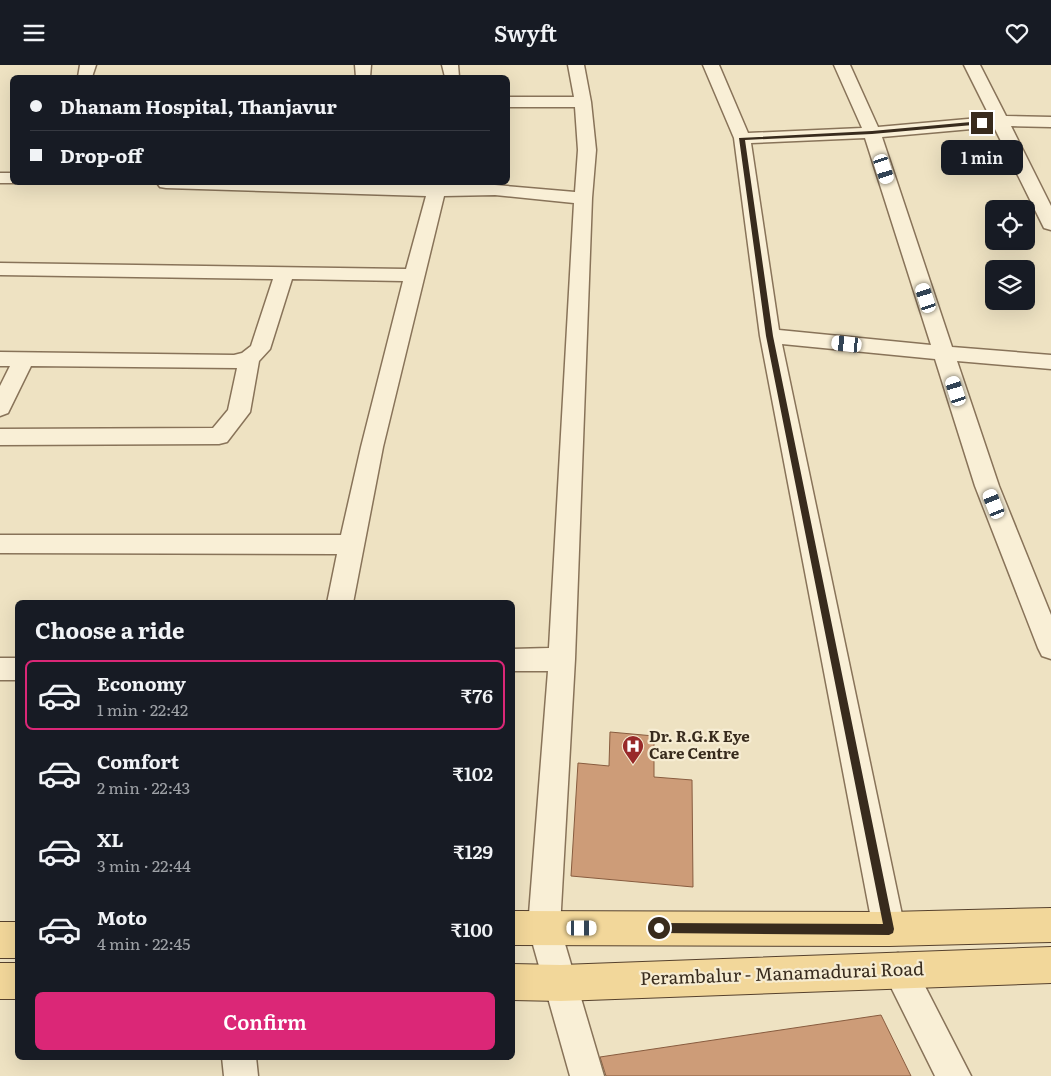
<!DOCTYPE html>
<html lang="en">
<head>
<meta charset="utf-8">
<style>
  body { margin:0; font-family:Literata,serif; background:#242831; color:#f1f3f6; height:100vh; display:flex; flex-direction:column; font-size:19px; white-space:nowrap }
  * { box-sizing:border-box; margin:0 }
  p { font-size:16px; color:#9ea1a6 }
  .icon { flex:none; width:28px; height:28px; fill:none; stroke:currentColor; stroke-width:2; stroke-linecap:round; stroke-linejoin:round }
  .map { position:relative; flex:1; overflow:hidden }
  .sheet { position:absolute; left:15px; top:535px; width:500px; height:460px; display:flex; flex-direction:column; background:#171b24; border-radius:8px; box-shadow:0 5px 20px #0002 }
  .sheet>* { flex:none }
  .banner { position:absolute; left:10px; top:10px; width:500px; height:110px; border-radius:8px; box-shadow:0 5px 20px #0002; display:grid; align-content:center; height:110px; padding:0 20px; background:#171b24 }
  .tools { position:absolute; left:985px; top:135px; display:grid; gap:10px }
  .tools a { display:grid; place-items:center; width:50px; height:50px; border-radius:8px; background:#171b24; box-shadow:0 5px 20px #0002; font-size:25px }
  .end { position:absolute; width:22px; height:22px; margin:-11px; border:6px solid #382b1d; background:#fff; box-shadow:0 0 0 2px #fff }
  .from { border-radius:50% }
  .bubble { position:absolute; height:35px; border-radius:8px; background:#171b24; box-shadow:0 5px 20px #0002; font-size:16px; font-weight:600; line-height:35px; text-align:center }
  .car { position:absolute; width:15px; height:30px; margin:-15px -8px; border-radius:6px; box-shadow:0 0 4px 1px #0007; background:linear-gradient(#fff 24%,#345 0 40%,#fff 0 76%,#345 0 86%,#fff 0) }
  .banner b { display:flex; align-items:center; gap:18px; height:48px; font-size:19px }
  .banner b+b { border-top:1px solid #363941 }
  .banner i { width:12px; height:12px; background:#f1f3f6 }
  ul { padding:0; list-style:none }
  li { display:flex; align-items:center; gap:15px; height:70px; margin:0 10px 8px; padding:0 10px; border:2px solid transparent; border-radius:8px }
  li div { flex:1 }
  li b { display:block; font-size:19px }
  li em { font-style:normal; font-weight:600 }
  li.on { border-color:#db2777 }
  li>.icon { width:45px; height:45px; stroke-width:1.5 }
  h2 { padding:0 20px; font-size:22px; line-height:60px }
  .button { display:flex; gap:10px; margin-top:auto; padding:10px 20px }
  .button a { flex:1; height:58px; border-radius:8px; background:#db2777; color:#fff; font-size:20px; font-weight:600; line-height:58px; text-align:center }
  header { display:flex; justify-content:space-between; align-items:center; height:65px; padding:0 20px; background:#171b24; font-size:22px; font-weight:600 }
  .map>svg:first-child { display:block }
</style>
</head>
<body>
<header><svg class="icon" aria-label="menu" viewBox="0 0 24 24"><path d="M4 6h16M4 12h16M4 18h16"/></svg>Swyft<svg class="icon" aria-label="heart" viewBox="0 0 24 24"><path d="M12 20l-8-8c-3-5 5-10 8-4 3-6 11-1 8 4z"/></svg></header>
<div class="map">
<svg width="1051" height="1011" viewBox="0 0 1051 1011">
  <rect width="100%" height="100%" fill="#eee2c2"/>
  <path fill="#cd9c78" stroke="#885c3f" d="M 610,667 L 654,671 L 654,712 L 692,715 L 693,822 L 571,811 L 578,698 L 609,701 Z
    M 881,950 L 911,1011 L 606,1011 L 600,992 Z"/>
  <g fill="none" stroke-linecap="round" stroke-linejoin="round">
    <g stroke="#887359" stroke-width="3">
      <path id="street" d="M 80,0 L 96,0 L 92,12 L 78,12 Z
        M 355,0 L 371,0 L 370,12 L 356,12 Z
        M 442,0 L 458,0 L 459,12 L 445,12 Z
        M 568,0 L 584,0 L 591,37 L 596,85 L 592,133 L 575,594 L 560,862 L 604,1011 L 570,1011 L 528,862 L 548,606 L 512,606 L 512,584 L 549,583 L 574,138 L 495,130 L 444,131 L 383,382 L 353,538 L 327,538 L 337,489 L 0,488 L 0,470 L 341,470 L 361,382 L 403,216 L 292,214 L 270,284 L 259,296 L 250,347 L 227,377 L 219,379 L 0,380 L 0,364 L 213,363 L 228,345 L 237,303 L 31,301 L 8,348 L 0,351 L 0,321 L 10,301 L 0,301 L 0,287 L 234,290 L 242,288 L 251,281 L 273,214 L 0,210 L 0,198 L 406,204 L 426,131 L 166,123 L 160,122 L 157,118 L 495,120 L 575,127 L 578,85 L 575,42 L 508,42 L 508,32 L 574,32 Z
        M 703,0 L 719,0 L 748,68 L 862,63 L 834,0 L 850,0 L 878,62 L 990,52 L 964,0 L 980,0 L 1006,51 L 1051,52 L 1051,62 L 1011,61 L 1051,141 L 1051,165 L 1044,163 L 1042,159 L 994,62 L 882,72 L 952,282 L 1051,290 L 1051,304 L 957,296 L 999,421 L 1051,550 L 1051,594 L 1042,591 L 1038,583 L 975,421 L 935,294 L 782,279 L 905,864 L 900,875 L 889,880 L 878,875 L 873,864 L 760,271 L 734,73 ZM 865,73 L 931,280 L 779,265 L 751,78 Z
        M 0,108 L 12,108 L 12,118 L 15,118 L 0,118 Z
        M 0,593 L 18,593 L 18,615 L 0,615 Z
        M 898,888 L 910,892 L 971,1011 L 935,1011 L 882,904 L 886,892 Z
        M 222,992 L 256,992 L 258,1011 L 224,1011 Z"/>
    </g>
    <g stroke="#56412d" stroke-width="2">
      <path id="primary" d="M 1051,843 L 1051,877 L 889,881 L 512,880 L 512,846 L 889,847 Z
        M 0,857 L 18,857 L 18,893 L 0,893 Z
        M 1051,882 L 1051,918 L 561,936 L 512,935 L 512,899 L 561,900 Z
        M 0,898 L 18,898 L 18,934 L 0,934 Z"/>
    </g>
    <use href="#street" fill="#f9efd6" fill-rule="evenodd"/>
    <use href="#primary" fill="#f2d79a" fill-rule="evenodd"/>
  </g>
  <path fill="#382b1d" d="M 982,56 L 984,59 L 872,69 L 745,75 L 773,271 L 894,864 L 893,868 L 889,870 L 659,868 L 655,867 L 654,863 L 655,859 L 659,858 L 883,859 L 766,271 L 739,73 L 872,66 Z"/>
  <defs>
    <g id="hospital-pin" transform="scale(1.125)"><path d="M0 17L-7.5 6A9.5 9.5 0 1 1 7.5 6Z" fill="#982929" stroke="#f6ecd2"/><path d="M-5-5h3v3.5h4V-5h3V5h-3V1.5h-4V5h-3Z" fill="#fff"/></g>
  </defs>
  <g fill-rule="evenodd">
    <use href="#hospital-pin" x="633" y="681"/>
  </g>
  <g text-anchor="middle" stroke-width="4.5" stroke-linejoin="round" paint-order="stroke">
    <g font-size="15" font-weight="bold" fill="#382b1d" stroke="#f6ecd2" text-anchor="start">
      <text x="649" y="677">Dr. R.G.K Eye<tspan x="649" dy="17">Care Centre</tspan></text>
    </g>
    <g font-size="18" fill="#382b1d" stroke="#f6ecd2">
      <text transform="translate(782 909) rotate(-2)" y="6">Perambalur - Manamadurai Road</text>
    </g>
  </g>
</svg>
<div class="tools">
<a><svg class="icon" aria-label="locate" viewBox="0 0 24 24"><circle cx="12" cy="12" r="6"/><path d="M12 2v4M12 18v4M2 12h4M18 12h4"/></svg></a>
<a><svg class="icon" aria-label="layers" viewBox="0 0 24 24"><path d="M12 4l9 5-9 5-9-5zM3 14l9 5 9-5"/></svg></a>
</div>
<i class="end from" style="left:659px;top:863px"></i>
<i class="end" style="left:982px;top:58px"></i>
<div class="bubble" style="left:941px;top:75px;width:82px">1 min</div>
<i class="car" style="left:884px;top:104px;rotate:162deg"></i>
<i class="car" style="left:926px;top:233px;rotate:342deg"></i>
<i class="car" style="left:847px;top:279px;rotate:276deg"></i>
<i class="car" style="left:956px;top:326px;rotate:342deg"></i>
<i class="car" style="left:994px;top:439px;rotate:338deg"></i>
<i class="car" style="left:582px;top:863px;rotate:90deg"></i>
<div class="banner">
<b><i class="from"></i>Dhanam Hospital, Thanjavur</b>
<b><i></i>Drop-off</b>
</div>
<section class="sheet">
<h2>Choose a ride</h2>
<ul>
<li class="on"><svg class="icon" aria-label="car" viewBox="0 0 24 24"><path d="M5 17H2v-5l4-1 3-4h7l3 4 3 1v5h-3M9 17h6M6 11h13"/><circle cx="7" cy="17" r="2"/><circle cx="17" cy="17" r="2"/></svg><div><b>Economy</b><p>1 min · 22:42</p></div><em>₹76</em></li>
<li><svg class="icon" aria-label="car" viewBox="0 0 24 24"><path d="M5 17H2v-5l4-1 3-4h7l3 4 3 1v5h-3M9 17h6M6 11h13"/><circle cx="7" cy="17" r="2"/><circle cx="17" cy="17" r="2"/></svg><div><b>Comfort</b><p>2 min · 22:43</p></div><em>₹102</em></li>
<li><svg class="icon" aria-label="car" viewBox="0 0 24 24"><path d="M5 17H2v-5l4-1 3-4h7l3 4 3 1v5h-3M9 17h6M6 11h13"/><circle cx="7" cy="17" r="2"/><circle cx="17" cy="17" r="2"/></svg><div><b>XL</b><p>3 min · 22:44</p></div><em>₹129</em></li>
<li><svg class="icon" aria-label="car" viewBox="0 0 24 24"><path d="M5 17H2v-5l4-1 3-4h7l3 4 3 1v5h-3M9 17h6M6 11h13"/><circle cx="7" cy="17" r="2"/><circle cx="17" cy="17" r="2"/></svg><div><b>Moto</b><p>4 min · 22:45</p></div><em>₹100</em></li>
</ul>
<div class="button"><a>Confirm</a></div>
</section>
</div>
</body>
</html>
